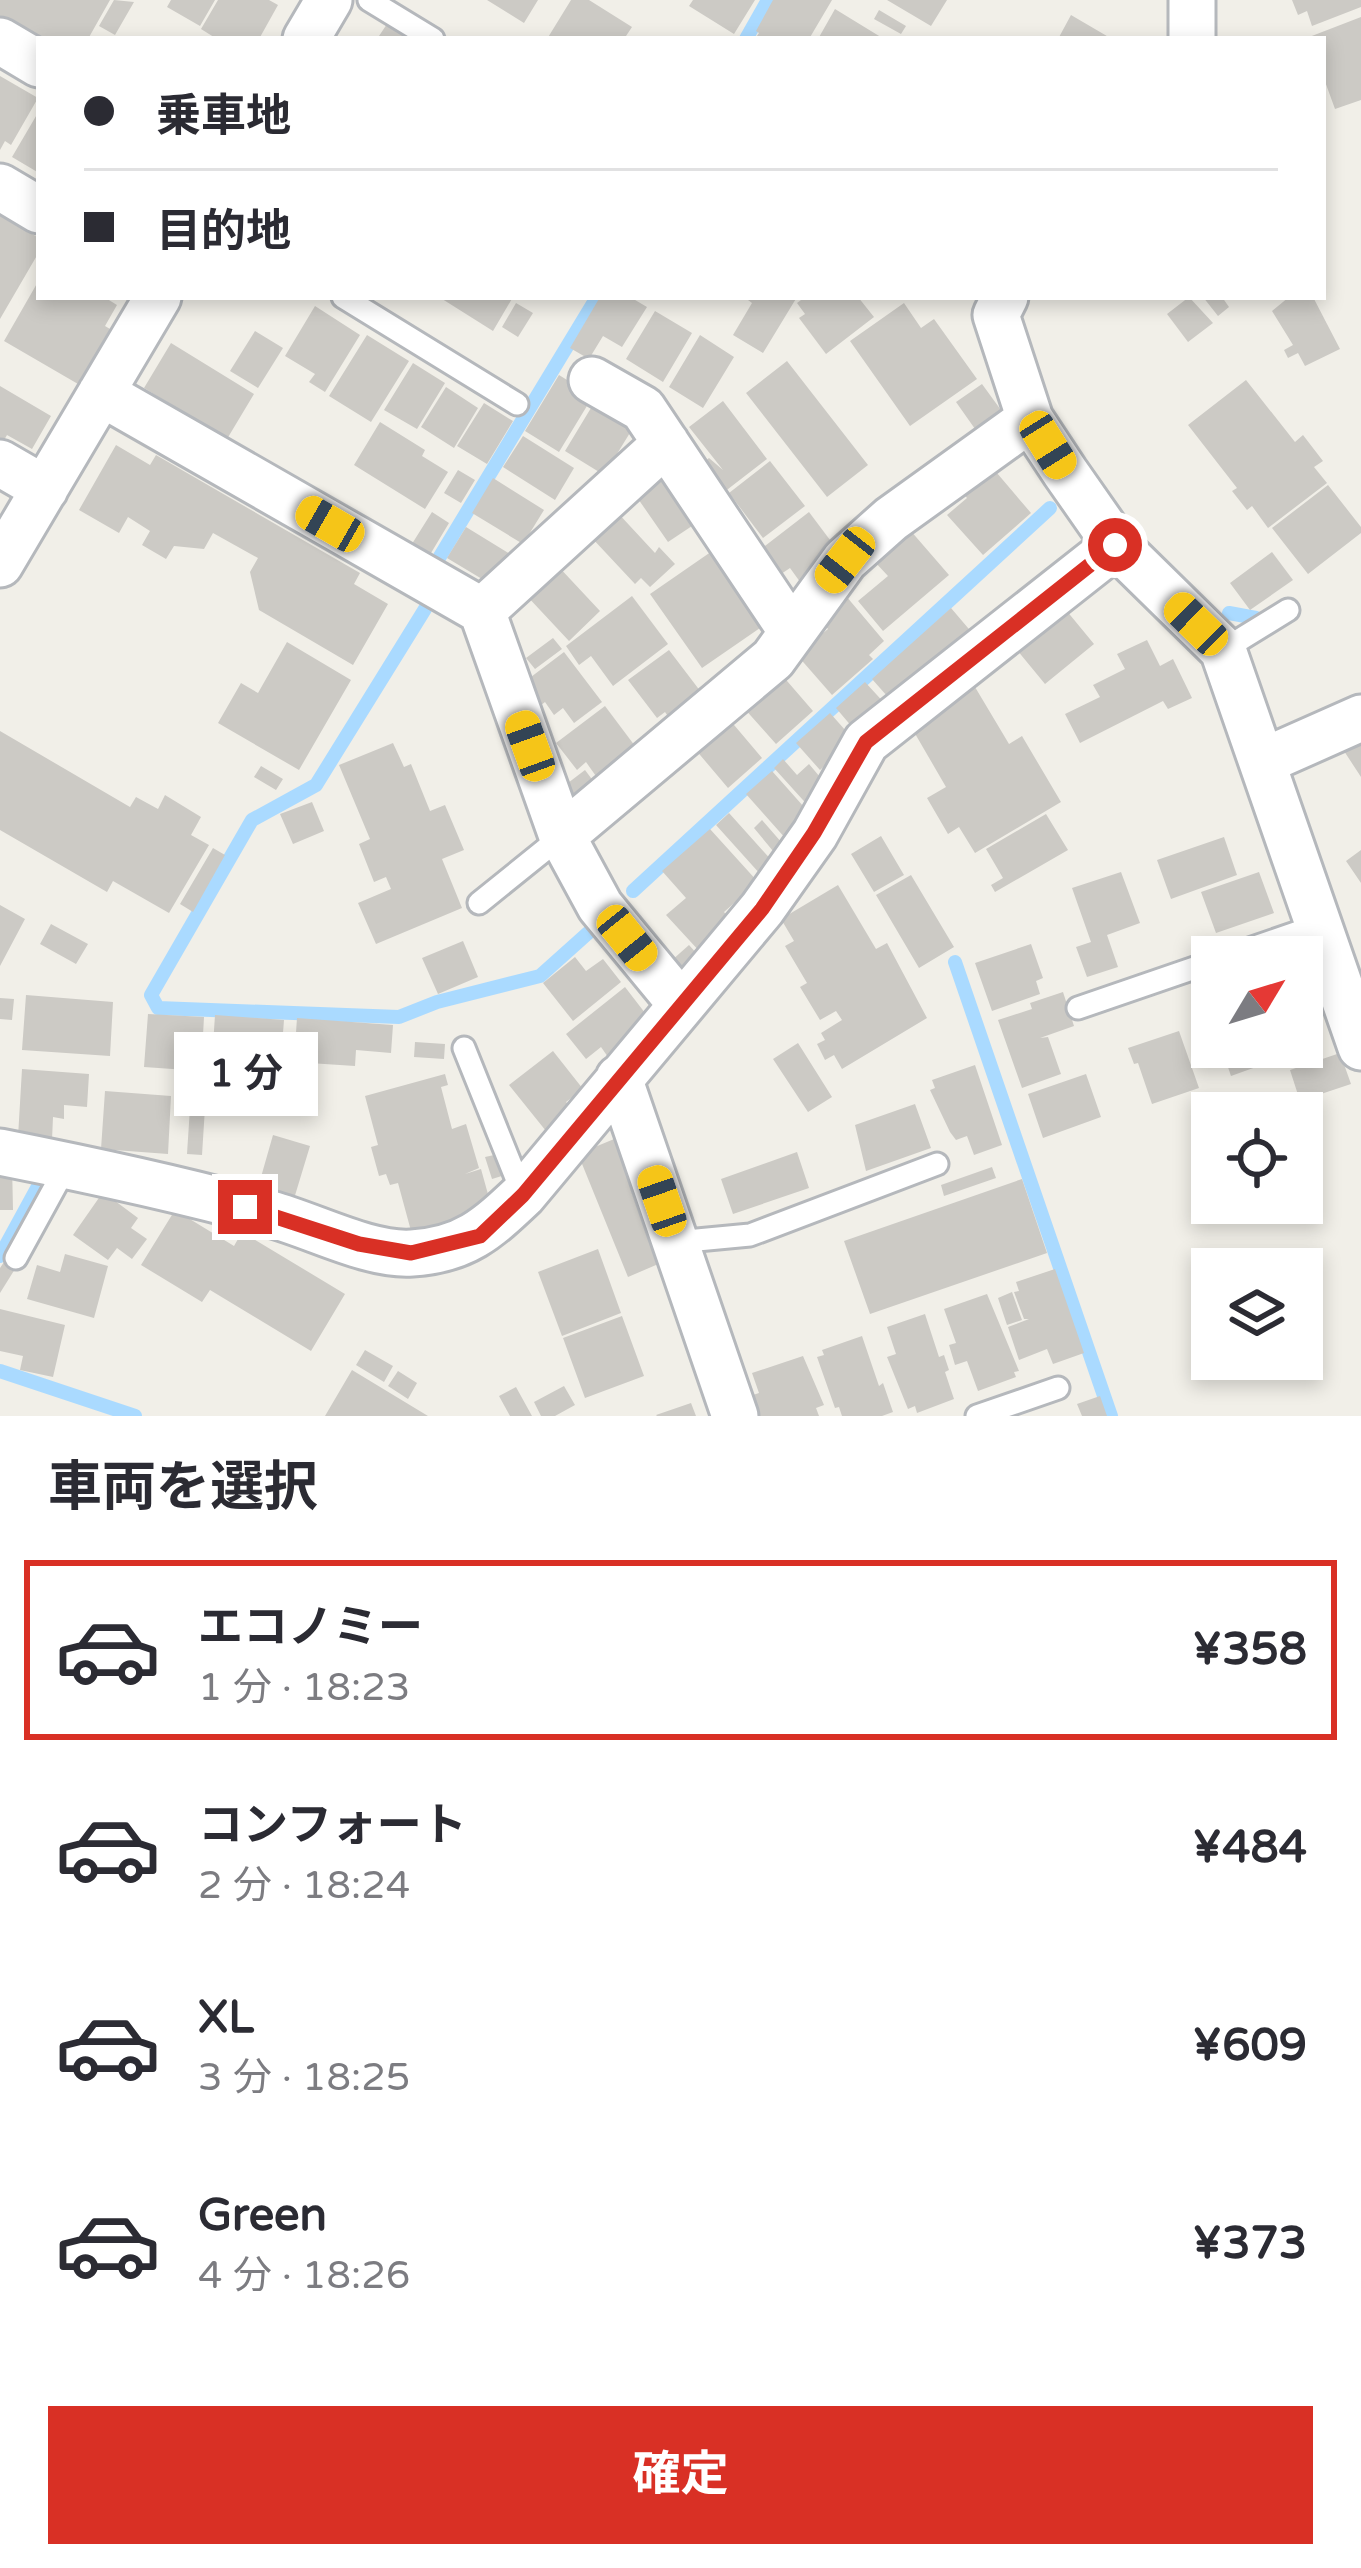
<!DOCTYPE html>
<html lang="ja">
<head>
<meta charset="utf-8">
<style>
  body { margin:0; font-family:"Varela Round","Noto Sans JP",sans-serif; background:#f7f7f7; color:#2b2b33; height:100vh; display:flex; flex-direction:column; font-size:45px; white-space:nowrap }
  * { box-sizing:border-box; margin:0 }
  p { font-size:39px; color:#7c7c81 }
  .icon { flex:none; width:66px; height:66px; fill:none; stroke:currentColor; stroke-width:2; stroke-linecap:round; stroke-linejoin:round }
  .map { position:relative; height:1416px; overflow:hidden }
  .drawer { display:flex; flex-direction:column; background:#fff; flex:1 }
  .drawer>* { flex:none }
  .guide { position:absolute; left:36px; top:36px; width:1290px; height:264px; border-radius:0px; box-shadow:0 6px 18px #0003; display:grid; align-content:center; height:264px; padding:0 48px; background:#fff }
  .needle { width:78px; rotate:52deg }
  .controls { position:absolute; left:1191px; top:936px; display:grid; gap:24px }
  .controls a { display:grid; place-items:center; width:132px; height:132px; border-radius:0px; background:#fff; box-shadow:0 6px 18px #0003; font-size:60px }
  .end { position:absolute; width:54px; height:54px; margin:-27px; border:15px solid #d93025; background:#fff; box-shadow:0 0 0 6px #fff }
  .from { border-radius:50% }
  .bubble { position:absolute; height:84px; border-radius:0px; background:#fff; box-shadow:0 6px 18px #0003; font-size:39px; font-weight:700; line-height:84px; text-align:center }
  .car { position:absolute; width:36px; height:72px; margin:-36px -18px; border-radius:15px; box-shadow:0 0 9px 3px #0007; background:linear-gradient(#f5c518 24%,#345 0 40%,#f5c518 0 76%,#345 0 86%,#f5c518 0) }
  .guide b { display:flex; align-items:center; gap:42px; height:114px; font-size:45px }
  .guide b+b { border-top:3px solid #e1e1e2 }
  .guide i { width:30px; height:30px; background:#2b2b33 }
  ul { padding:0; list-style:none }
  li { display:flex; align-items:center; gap:36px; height:180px; margin:0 24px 18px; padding:0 24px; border:6px solid transparent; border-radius:0px }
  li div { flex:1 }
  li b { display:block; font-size:45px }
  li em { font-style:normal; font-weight:700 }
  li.on { border-color:#d93025 }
  li>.icon { width:108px; height:108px; stroke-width:1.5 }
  h2 { padding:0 48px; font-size:54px; line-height:144px }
  .button { display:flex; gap:24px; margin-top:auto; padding:24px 48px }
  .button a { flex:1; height:138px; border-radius:0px; background:#d93025; color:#fff; font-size:48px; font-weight:700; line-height:138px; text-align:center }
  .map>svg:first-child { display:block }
</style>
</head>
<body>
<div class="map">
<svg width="1361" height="1416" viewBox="0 0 1361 1416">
  <rect width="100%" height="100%" fill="#f1efe8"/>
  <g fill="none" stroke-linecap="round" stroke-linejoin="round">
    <path stroke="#aadaff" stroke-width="14" d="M 746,39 L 768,0
      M 436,563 L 597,297
      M 425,609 L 316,785 L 252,820 L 151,995 L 158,1008 L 399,1017 L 437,1002 L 540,976 L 588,933
      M 1229,613 L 1256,618
      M 633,891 L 1050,508
      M 955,962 L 1111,1416
      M 0,1256 L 42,1179
      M 0,1371 L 135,1416"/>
  </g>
  <path fill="#cccac5" d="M 0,0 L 110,0 L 88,39 L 40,39 L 0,16 Z
    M 114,0 L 134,2 L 115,35 L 99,26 Z
    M 171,0 L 215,0 L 200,26 L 167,7 Z
    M 218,0 L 269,0 L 278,5 L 259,39 L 217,39 L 201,29 Z
    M 487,0 L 538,0 L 524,23 Z
    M 571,0 L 589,0 L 632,27 L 624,39 L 547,39 Z
    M 693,0 L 755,0 L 734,34 L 689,6 Z
    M 773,0 L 832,0 L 809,39 L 755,39 L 759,33 L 756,31 Z
    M 887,0 L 947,0 L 931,26 Z
    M 1292,0 L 1361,0 L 1361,7 L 1312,26 L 1307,11 L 1298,15 Z
    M 835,9 L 884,39 L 818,39 Z
    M 879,10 L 906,26 L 901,34 L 874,19 Z
    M 1071,15 L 1112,39 L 1058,39 Z
    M 1361,17 L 1361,100 L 1335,109 L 1323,76 L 1323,39 L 1304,39 Z
    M 387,24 L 411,39 L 377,39 Z
    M 0,76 L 38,98 L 11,145 L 5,141 L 0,150 Z
    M 39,111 L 39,173 L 12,157 Z
    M 0,215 L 39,238 L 39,252 L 0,319 Z
    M 39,280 L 39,297 L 104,297 L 117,305 L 105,326 L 110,329 L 78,384 L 4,341 Z
    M 439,297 L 513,297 L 493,331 Z
    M 600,297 L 630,297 L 647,307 L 622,347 L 603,336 L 589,359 L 570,348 Z
    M 744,297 L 797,297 L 763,353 L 733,335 L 752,303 Z
    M 805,297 L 858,297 L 874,317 L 826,354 L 799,318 L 805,314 L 797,303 Z
    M 1189,297 L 1213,323 L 1188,342 L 1167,314 Z
    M 1203,297 L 1222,297 L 1229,307 L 1218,316 Z
    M 1289,297 L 1313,297 L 1340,349 L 1305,366 L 1298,353 L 1288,358 L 1284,350 L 1293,345 L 1272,311 Z
    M 516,303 L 533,313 L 518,337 L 502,327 Z
    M 904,303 L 921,328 L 934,319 L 977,379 L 910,426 L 850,341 Z
    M 315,306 L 360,335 L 325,392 L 309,382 L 315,374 L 285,356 Z
    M 655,311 L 692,333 L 663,382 L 626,359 Z
    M 255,331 L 283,348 L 258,388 L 230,371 Z
    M 367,335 L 409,361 L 371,422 L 329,396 Z
    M 700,335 L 734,357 L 703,408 L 669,387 Z
    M 171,343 L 254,394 L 227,439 L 144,388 Z
    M 787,361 L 868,465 L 827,497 L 746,393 Z
    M 413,363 L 445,383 L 417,429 L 384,410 Z
    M 559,375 L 593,396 L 559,452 L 525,431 Z
    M 1246,380 L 1295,442 L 1303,435 L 1323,461 L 1314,467 L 1327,483 L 1268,528 L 1252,506 L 1247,510 L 1232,491 L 1237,488 L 1188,425 Z
    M 982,384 L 1006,417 L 980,436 L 956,402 Z
    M 0,386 L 51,416 L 32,449 L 7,435 L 0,447 Z
    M 446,387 L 478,408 L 454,448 L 421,427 Z
    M 597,398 L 636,423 L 604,475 L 565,451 Z
    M 723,401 L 767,459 L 719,496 L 697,468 L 709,458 L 723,470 L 689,427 Z
    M 484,403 L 513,421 L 487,464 L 457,446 Z
    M 380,422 L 425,450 L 422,456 L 448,472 L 425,509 L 354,465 Z
    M 523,436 L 574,468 L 555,500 L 503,467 Z
    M 116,445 L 150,465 L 156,455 L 360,573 L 354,584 L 388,604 L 353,665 L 259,610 L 250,572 L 258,558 L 213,533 L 204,549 L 174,546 L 166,559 L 142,545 L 150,531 L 128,517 L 119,533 L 79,510 Z
    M 770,461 L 805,506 L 763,538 L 729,493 Z
    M 991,466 L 1031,513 L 983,555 L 947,515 L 967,498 L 962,492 Z
    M 458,470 L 475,480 L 461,503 L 444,493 Z
    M 666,471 L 701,520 L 668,542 L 634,493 Z
    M 493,478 L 544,510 L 523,544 L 472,513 Z
    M 1328,485 L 1361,527 L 1361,533 L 1308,574 L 1272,528 Z
    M 432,512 L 449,523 L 428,558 L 410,547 Z
    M 617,512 L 655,553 L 659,547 L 675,564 L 650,587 L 641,578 L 635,584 L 591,537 Z
    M 809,512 L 833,544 L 818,556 L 827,567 L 803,586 L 790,568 L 781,574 L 761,549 Z
    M 466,527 L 510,554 L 492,585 L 447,558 Z
    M 910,530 L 949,575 L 883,631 L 858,601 L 888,576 L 874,561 Z
    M 718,547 L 770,621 L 702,668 L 650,594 Z
    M 1272,552 L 1293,580 L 1250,610 L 1230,583 Z
    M 557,565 L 600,611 L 569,641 L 526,595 Z
    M 632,596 L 668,644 L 613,686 L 591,656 L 579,665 L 566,646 Z
    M 846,596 L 884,641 L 869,655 L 873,659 L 832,695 L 797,655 L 828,629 L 819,618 Z
    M 951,608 L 974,635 L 895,705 L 872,679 Z
    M 1066,610 L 1094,644 L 1045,684 L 1017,650 Z
    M 553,638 L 562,649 L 535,669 L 526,658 Z
    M 1147,640 L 1160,666 L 1173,659 L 1192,698 L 1168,709 L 1163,701 L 1080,743 L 1065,714 L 1100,697 L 1093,685 L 1125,669 L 1117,654 Z
    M 287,642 L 351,680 L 299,770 L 218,723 L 241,683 L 258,693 Z
    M 669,650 L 704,696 L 672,722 L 665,712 L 657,718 L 628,680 Z
    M 564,652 L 602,702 L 574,723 L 563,708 L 554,715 L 545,702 L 540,706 L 523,683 Z
    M 781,674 L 813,711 L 776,744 L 743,707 Z
    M 865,682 L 888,707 L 858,734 L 836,708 Z
    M 975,687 L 1009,744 L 1022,736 L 1061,802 L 975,853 L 959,827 L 948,834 L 927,798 L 946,787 L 910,725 Z
    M 605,706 L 638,750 L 598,779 L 586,762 L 577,770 L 556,743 Z
    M 830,713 L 854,740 L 820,770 L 796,743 Z
    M 729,719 L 762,758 L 728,788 L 695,749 Z
    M 0,731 L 130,807 L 136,797 L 158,809 L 165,795 L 201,817 L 191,835 L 209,845 L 169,913 L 113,881 L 107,892 L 0,830 Z
    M 1361,740 L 1361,777 L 1344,751 Z
    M 393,743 L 404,767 L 411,764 L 430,811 L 445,805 L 464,850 L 442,859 L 462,908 L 376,944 L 358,903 L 391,889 L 386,877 L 374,882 L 359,844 L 370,839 L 339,765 Z
    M 783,759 L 797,775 L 809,764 L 825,783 L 812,810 L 774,768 Z
    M 261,766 L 283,779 L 276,790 L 254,777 Z
    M 585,770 L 597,786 L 576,801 L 564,786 Z
    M 772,771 L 812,816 L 786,839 L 746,794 Z
    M 312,802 L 324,831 L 293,844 L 280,814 Z
    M 729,813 L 774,863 L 761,875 L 716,825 Z
    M 1046,814 L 1068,850 L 995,892 L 991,885 L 1003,878 L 986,849 Z
    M 762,820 L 782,843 L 773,851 L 754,828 Z
    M 710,829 L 758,882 L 724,912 L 734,924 L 701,953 L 666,915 L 686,898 L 662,871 Z
    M 881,836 L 904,875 L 874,892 L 851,854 Z
    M 1224,837 L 1237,875 L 1171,899 L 1157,860 Z
    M 213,848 L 225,855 L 193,912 L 180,904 Z
    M 1361,850 L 1361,883 L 1346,861 Z
    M 1121,872 L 1140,923 L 1107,935 L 1118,967 L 1087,977 L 1076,947 L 1091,942 L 1072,888 Z
    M 1259,872 L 1274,913 L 1216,933 L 1201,892 Z
    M 911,875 L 954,947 L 919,968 L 876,895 Z
    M 838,885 L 876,949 L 887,943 L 927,1018 L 842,1069 L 834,1055 L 825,1060 L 817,1044 L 825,1040 L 821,1033 L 842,1020 L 836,1011 L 820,1020 L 800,987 L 807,983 L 785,946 L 794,941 L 781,919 Z
    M 0,905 L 25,919 L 0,966 Z
    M 51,924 L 88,944 L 76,964 L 40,944 Z
    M 463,941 L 478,977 L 438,994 L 422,958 Z
    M 1031,944 L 1043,978 L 1036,981 L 1040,994 L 992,1011 L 975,963 Z
    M 689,945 L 698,955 L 680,971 L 671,961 Z
    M 575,957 L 586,971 L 603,959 L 621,982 L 573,1021 L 543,983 Z
    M 625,987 L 652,1022 L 608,1057 L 601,1047 L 586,1059 L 566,1034 Z
    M 1063,992 L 1074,1026 L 1040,1038 L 1048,1037 L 1061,1074 L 1022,1088 L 998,1020 L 1032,1009 L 1030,1003 Z
    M 26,995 L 113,1002 L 110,1056 L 22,1050 Z
    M 0,998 L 14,999 L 12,1020 L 0,1019 Z
    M 148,1014 L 204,1017 L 201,1071 L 144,1067 Z
    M 215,1015 L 284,1020 L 281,1058 L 244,1055 L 244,1062 L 212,1061 Z
    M 297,1018 L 393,1025 L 391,1053 L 356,1050 L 355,1066 L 294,1062 Z
    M 1179,1031 L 1199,1088 L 1152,1104 L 1138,1063 L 1134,1064 L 1128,1048 Z
    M 415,1042 L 445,1044 L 444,1059 L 414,1057 Z
    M 798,1043 L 832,1097 L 808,1112 L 773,1059 Z
    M 1221,1047 L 1299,1047 L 1301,1051 L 1231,1076 Z
    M 553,1051 L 583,1089 L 566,1102 L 573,1110 L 546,1131 L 509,1085 Z
    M 1340,1053 L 1351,1084 L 1300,1101 L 1290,1070 Z
    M 975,1065 L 1002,1145 L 974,1155 L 967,1136 L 956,1140 L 950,1132 L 930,1090 L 935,1088 L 932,1080 Z
    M 22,1069 L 89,1074 L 87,1107 L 64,1105 L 64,1119 L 53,1117 L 52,1140 L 18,1137 Z
    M 445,1074 L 448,1085 L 441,1087 L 452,1129 L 466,1124 L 479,1168 L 465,1174 L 481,1169 L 491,1205 L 414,1242 L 398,1183 L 390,1185 L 386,1174 L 379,1176 L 371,1147 L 378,1145 L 365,1096 Z
    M 1086,1074 L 1101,1117 L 1043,1138 L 1028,1094 Z
    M 105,1091 L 171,1096 L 168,1154 L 101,1149 Z
    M 191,1092 L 206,1092 L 202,1155 L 187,1154 Z
    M 915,1104 L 931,1148 L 866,1171 L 855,1125 Z
    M 273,1135 L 310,1146 L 293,1202 L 257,1191 Z
    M 619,1137 L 625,1153 L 620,1155 L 663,1262 L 628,1277 L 578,1154 Z
    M 797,1152 L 809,1188 L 733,1214 L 721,1179 Z
    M 499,1154 L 505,1175 L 492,1179 L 485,1157 Z
    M 12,1164 L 13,1210 L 0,1210 L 0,1165 Z
    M 992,1167 L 996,1178 L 944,1196 L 941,1185 Z
    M 1022,1179 L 1047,1253 L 870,1314 L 844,1241 Z
    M 103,1192 L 138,1218 L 131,1228 L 147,1239 L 132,1259 L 117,1248 L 108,1260 L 73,1235 Z
    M 175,1210 L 234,1246 L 242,1232 L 345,1294 L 311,1351 L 210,1290 L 202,1302 L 141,1265 Z
    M 598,1249 L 621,1313 L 562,1336 L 538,1272 Z
    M 65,1254 L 108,1266 L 94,1318 L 27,1299 L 37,1265 L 60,1272 Z
    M 4,1262 L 15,1269 L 0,1293 L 0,1268 Z
    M 1055,1269 L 1084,1353 L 1053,1364 L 1047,1349 L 1019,1360 L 1008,1327 L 1029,1319 L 1024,1319 L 1014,1292 L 1019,1291 L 1016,1282 Z
    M 1012,1292 L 1022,1320 L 1007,1325 L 998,1298 Z
    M 987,1294 L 1019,1371 L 1014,1372 L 1016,1377 L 978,1391 L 967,1361 L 955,1365 L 949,1345 L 956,1343 L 944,1309 Z
    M 0,1309 L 65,1325 L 53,1377 L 20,1370 L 23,1356 L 0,1351 Z
    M 925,1314 L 939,1357 L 944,1355 L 949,1370 L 945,1372 L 954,1399 L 917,1413 L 915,1406 L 908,1409 L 887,1357 L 896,1354 L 887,1327 Z
    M 622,1316 L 644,1376 L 585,1398 L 563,1338 Z
    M 862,1336 L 879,1386 L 883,1383 L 893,1412 L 882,1416 L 842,1416 L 839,1407 L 835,1408 L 817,1357 L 824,1355 L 822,1350 Z
    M 365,1350 L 393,1366 L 384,1382 L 356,1365 Z
    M 803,1356 L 824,1405 L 816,1408 L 819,1416 L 760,1416 L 753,1395 L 759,1393 L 752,1373 Z
    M 352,1370 L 428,1416 L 325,1416 Z
    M 398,1371 L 417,1383 L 408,1399 L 388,1386 Z
    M 564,1386 L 575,1405 L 555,1416 L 541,1416 L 534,1402 Z
    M 516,1387 L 532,1416 L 510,1416 L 499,1396 Z
    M 1100,1396 L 1107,1416 L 1082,1416 L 1077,1404 Z
    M 691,1403 L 696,1416 L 657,1416 L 656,1415 Z"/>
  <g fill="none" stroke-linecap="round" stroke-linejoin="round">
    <g stroke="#b5b8bc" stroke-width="27">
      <path id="lane" d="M 369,0 L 433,39
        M 343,297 L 517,404
        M 1223,650 L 1288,610
        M 479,903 L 562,836
        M 1226,957 L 1319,925
        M 1078,1008 L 1212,962
        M 464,1048 L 523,1195
        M 676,1242 L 750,1235 L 937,1164
        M 16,1258 L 67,1165
        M 977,1416 L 1058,1388"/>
    </g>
    <g stroke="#b5b8bc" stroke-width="51">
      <path id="street" d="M 1192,0 L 1192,39
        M 306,39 L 329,0
        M 0,41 L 39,64
        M 0,187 L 39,210
        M 1005,297 L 996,315 L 1030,419 L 1065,472 L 1116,545 L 1223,650 L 1361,1047
        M 592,380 L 643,409 L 792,632
        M 101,393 L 482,611 L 562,836 L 600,906 L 680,1003
        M 0,463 L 45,489
        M 0,564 L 158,297
        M 482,611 L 666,443
        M 1262,762 L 1361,718
        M 562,836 L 773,659 L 845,560 L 891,519 L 1030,419
        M 619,1078 L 735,1416
        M 0,1152 C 91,1170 181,1189 270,1214 C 312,1225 369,1256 412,1253 C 465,1250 488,1228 523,1195 L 762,909 L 815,834 L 866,742 L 1116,545"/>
    </g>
    <use href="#lane" stroke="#fff" stroke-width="21"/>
    <use href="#street" stroke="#fff" stroke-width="45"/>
  </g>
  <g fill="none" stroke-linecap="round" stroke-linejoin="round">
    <path stroke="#d93025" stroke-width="15" d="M 245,1207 L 359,1244 L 411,1253 L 480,1236 L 523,1195 L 762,909 L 814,833 L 866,742 L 1115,545"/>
  </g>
</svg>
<div class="controls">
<a><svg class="needle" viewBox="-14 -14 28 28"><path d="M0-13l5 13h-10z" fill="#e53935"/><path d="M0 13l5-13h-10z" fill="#7c7c81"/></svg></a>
<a><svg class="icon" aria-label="locate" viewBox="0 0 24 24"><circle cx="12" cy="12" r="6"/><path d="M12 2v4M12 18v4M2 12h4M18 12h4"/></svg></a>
<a><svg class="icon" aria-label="layers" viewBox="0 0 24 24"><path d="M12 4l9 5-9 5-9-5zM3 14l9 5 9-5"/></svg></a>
</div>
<i class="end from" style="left:1115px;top:545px"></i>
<i class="end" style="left:245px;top:1207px"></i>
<div class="bubble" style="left:174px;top:1032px;width:144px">1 分</div>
<i class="car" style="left:1048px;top:445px;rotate:148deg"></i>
<i class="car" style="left:330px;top:524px;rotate:300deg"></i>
<i class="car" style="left:845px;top:560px;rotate:218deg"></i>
<i class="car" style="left:1196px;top:624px;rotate:314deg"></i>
<i class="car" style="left:530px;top:746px;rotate:340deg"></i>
<i class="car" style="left:627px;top:938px;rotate:141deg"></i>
<i class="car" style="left:662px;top:1201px;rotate:341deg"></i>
<div class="guide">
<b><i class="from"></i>乗車地</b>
<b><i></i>目的地</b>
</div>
</div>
<section class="drawer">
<h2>車両を選択</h2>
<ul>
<li class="on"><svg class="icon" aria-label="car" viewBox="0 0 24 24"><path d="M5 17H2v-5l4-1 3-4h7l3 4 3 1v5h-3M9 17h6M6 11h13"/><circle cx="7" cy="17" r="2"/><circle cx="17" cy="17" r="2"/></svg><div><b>エコノミー</b><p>1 分 · 18:23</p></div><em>¥358</em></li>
<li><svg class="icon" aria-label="car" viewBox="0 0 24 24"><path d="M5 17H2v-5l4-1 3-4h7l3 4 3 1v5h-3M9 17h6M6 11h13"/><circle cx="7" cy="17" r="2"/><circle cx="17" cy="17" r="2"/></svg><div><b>コンフォート</b><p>2 分 · 18:24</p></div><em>¥484</em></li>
<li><svg class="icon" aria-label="car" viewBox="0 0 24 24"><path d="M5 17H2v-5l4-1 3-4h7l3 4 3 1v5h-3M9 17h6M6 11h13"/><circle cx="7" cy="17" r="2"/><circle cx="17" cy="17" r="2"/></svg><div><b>XL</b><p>3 分 · 18:25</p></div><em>¥609</em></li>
<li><svg class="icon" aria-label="car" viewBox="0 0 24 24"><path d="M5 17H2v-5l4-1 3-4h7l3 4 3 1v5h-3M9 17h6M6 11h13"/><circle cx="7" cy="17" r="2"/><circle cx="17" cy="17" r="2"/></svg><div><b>Green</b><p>4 分 · 18:26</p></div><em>¥373</em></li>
</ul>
<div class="button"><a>確定</a></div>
</section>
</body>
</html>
